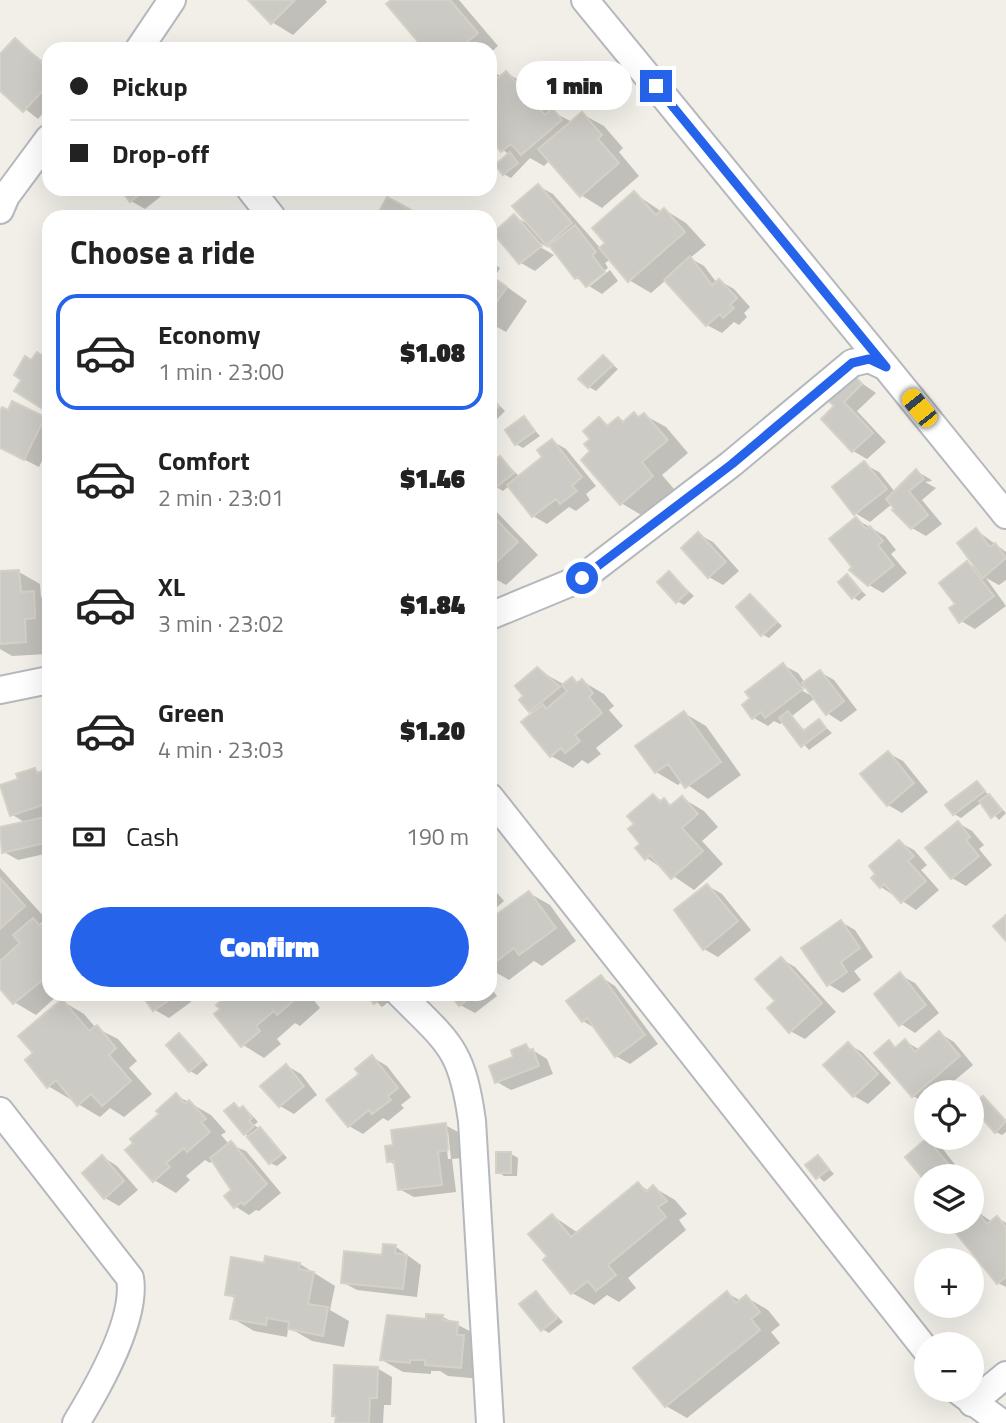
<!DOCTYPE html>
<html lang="en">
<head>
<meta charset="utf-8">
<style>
  body { margin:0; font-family:"Titillium Web",sans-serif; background:#f6f6f6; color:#222; height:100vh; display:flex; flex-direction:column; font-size:26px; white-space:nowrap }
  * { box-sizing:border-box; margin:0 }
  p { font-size:23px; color:#767676 }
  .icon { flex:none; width:38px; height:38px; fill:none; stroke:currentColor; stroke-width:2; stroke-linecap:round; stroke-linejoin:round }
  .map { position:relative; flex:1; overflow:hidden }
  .drawer { position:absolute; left:42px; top:210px; width:455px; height:791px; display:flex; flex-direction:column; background:#fff; border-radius:21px; box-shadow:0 7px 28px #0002 }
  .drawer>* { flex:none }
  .hud { position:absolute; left:42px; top:42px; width:455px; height:154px; border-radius:21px; box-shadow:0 7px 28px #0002; display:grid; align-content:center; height:154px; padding:0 28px; background:#fff }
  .buttons { position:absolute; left:914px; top:1080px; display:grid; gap:14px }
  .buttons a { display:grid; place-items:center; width:70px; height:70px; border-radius:50%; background:#fff; box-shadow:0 7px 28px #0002; font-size:35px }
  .end { position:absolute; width:32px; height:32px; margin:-16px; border:9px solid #2563eb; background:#fff; box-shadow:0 0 0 4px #fff }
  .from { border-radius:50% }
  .bubble { position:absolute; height:49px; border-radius:24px; background:#fff; box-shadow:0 7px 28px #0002; font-size:23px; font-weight:800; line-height:49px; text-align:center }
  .car { position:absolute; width:21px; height:42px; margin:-21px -10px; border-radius:9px; box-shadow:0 0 5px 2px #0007; background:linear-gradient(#f5c518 24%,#345 0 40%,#f5c518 0 76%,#345 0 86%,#f5c518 0) }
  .hud b { display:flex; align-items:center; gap:24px; height:66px; font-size:26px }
  .hud b+b { border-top:2px solid #e0e0e0 }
  .hud i { width:18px; height:18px; background:#222 }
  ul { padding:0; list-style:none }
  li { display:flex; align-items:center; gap:21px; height:116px; margin:0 14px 10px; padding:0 14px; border:4px solid transparent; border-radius:21px }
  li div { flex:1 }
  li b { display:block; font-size:26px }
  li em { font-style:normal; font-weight:800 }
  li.active { border-color:#2563eb }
  li>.icon { width:63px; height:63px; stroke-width:1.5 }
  h2 { padding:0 28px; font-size:32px; line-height:84px }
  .pay { display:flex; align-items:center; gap:18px; height:77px; padding:0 28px; font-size:26px }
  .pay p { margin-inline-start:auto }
  .cta { display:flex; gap:14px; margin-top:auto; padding:14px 28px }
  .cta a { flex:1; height:80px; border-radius:42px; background:#2563eb; color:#fff; font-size:28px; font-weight:800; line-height:80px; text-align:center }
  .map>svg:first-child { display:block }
</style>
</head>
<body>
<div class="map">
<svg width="1006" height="1423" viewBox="0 0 1006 1423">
  <rect width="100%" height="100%" fill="#f1efe8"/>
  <path fill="#0003" fill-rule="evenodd" d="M 250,0 L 325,0 L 327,2 L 293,35 L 272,22 Z
    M 394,0 L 459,0 L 498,46 L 490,53 L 490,49 L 427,49 Z
    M 16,40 L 49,66 L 49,107 L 38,119 L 0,89 L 0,57 Z
    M 492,71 L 502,77 L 506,73 L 528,85 L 551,111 L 572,122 L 582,114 L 604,126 L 623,148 L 619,152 L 639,176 L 602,208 L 581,195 L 550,160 L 544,166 L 530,158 L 511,178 L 504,174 L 509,155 L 490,137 L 490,129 L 494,125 L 490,121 Z
    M 538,186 L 553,194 L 601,249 L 607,243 L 634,193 L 662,212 L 665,210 L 686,223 L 706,245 L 690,258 L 704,266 L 717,283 L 720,281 L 734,289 L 750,307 L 744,313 L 747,317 L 739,325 L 734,322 L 722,333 L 707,325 L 666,280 L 651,293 L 629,280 L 611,259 L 605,263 L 608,268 L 587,283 L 590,286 L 610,270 L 618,281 L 602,294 L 576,278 L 545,242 L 549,248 L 535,240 L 533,243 L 554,255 L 535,271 L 521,263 L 495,233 L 514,216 L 531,226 Z
    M 122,189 L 170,189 L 145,209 L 131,201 Z
    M 370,189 L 385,189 L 380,195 Z
    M 490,261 L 500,268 L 494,278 L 527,301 L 506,332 L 490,323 Z
    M 603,357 L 618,369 L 596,391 L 589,387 Z
    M 49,361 L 49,410 L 16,390 L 32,362 Z
    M 853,377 L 876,393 L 857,411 L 886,442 L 867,459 L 853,451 L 837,406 Z
    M 490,396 L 505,411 L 494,422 L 490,420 Z
    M 13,404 L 49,421 L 49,447 L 39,467 L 0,447 L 0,415 L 9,413 Z
    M 634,414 L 640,418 L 644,415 L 666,427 L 688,453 L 662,475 L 674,489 L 643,516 L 621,503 L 592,452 L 592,440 L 599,419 L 610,426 L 619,419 L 625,422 Z
    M 524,418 L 540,436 L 523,448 L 516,444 Z
    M 552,441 L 566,449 L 596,486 L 586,494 L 590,500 L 576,511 L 569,507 L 547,524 L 533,516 L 509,486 L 503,491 L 496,487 L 490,479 L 490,466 L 500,458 L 520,477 L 545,457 Z
    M 864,464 L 879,472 L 895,492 L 916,471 L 930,479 L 932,481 L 925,482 L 936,488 L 922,500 L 942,524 L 926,536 L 912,528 L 892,504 L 870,522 L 855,513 Z
    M 490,505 L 538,555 L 506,585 L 490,576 Z
    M 856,519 L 885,536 L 896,550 L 891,554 L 907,573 L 883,593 L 869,585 L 854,567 Z
    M 976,530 L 1006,552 L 1006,580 L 999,585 L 986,578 L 1006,606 L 975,629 L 961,621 L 958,604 L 967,563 L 979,570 Z
    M 698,534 L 713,542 L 739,571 L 723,585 L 709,577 L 683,548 Z
    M 19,572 L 40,584 L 41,597 L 49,601 L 47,654 L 12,656 L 0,649 L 0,573 Z
    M 669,573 L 694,596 L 684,605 L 677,601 Z
    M 847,577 L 866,595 L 859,601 L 853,597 Z
    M 751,596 L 782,626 L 769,638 L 762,634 Z
    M 783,665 L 798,673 L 805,683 L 820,672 L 834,680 L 857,710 L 841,722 L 827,713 L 815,698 L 792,716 L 805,731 L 819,721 L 832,733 L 809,750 L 784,722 L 780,724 L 774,721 L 768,726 L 754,718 ZM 796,683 L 810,691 L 810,695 L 794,686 Z
    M 538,670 L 565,685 L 572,680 L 579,684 L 582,681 L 604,694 L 614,706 L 609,710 L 623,726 L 596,748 L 601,754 L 588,764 L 582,760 L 573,768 L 551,756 L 535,713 L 530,711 Z
    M 684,713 L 706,726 L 741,775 L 708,799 L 682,781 L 678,785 L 656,772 Z
    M 888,753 L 903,761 L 928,792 L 902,813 L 888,805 Z
    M 35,770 L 41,774 L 49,771 L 49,853 L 18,860 L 4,852 L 0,829 L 26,823 L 11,814 L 20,780 Z
    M 977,783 L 1006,813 L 999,820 L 982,802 L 961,818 L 954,814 Z
    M 653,796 L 673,806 L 682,798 L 704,811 L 718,827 L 702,841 L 723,864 L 694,890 L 647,858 L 643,844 Z
    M 958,823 L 972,831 L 984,845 L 979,849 L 992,865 L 966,886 L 952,878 Z
    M 899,842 L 914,850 L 927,865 L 921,870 L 939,890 L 916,910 L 881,887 Z
    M 0,868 L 46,919 L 40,924 L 49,929 L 49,994 L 59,994 L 36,1015 L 14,1002 L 0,987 Z
    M 490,874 L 496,881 L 491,886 L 504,901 L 490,913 Z
    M 708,886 L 722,894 L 751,930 L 718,957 L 704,949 Z
    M 529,893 L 550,905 L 576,941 L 542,966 L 534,961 L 509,980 L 490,969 L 490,921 Z
    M 841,922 L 855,930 L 873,957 L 854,971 L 861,980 L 843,993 L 828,984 Z
    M 781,959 L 795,967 L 836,1012 L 805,1039 L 790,1031 L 777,1001 Z
    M 900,975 L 915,983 L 939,1013 L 915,1033 L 901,1024 Z
    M 601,977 L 615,986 L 658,1044 L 630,1064 L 616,1056 L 596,1029 L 583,1021 Z
    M 490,987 L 497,996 L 475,1013 L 460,1005 L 452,994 L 490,994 Z
    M 144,994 L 185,994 L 191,1002 L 169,1018 L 155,1010 Z
    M 232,994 L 316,994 L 312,998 L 320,1008 L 300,1026 L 295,1023 L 277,1039 L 281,1044 L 264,1058 L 243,1045 Z
    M 369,994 L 386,994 L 391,1000 L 382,1007 Z
    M 62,1001 L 84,1014 L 96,1028 L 118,1039 L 137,1061 L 129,1068 L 152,1094 L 124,1117 L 110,1108 L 100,1117 L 78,1104 L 72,1097 L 70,1099 L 48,1086 L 35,1054 Z
    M 939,1033 L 954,1042 L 973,1065 L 941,1092 L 926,1092 L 926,1103 L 913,1096 L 889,1043 L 898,1048 L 905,1041 L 920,1050 Z
    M 180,1035 L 208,1065 L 197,1075 L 190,1071 Z
    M 848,1044 L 862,1052 L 891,1083 L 868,1104 L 854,1096 Z
    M 526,1046 L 547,1059 L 553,1074 L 511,1090 L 497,1082 Z
    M 372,1057 L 387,1066 L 411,1097 L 401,1105 L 404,1108 L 388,1121 L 383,1118 L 363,1134 L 349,1126 Z
    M 287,1066 L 301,1074 L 317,1095 L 294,1114 L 280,1106 Z
    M 176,1095 L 211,1115 L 226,1132 L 221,1135 L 229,1144 L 246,1151 L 281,1193 L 259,1211 L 256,1210 L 249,1215 L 235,1206 L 233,1190 L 213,1160 L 210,1163 L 205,1160 L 186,1176 L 190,1180 L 176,1193 L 154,1180 L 162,1114 Z
    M 984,1098 L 1006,1120 L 1006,1132 L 1002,1135 L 996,1132 Z
    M 234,1105 L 249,1112 L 258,1122 L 254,1125 L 266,1133 L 287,1158 L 277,1166 L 270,1163 L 245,1133 Z
    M 445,1125 L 460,1133 L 462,1158 L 452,1159 L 456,1192 L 414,1197 L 399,1189 L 397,1166 L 389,1161 ZM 445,1132 L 448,1132 L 451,1159 L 448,1159 Z
    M 927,1140 L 942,1148 L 964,1176 L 926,1176 Z
    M 511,1154 L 518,1158 L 517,1176 L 504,1176 L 498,1172 Z
    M 103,1157 L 117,1166 L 138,1190 L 119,1206 L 105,1198 Z
    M 818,1157 L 834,1174 L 824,1182 L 807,1165 Z
    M 638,1184 L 649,1191 L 653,1187 L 675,1200 L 687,1214 L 679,1220 L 686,1230 L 628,1278 L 636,1288 L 619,1302 L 607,1295 L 594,1305 L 572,1293 L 549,1257 L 553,1216 L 578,1233 Z
    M 975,1210 L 992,1222 L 998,1218 L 1006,1223 L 1006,1287 L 998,1283 L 953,1227 L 960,1222 L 971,1222 Z
    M 396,1247 L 421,1265 L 417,1297 L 357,1290 L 342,1282 Z
    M 300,1264 L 335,1286 L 330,1310 L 349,1321 L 344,1347 L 312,1341 L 293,1330 L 288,1329 L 287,1337 L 254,1331 L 232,1318 L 236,1299 L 227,1294 L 265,1265 Z
    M 536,1293 L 563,1322 L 549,1333 L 542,1329 Z
    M 727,1293 L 741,1301 L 746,1297 L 768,1310 L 780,1325 L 771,1332 L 780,1343 L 687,1418 L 666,1406 Z
    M 443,1317 L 479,1336 L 482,1379 L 448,1376 L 440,1371 L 431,1371 L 431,1374 L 403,1372 L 382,1360 Z
    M 377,1368 L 392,1377 L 391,1405 L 384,1405 L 383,1423 L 337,1423 Z"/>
  <path fill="#cccac5" stroke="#d6d1c6" stroke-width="2" d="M 248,0 L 295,0 L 271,24 Z
    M 391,0 L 450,0 L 478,33 L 459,49 L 424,49 L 386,4 Z
    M 15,38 L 49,69 L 49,84 L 23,112 L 0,91 L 0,54 Z
    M 491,69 L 498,78 L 506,71 L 545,115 L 552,108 L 562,120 L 521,155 L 511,144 L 501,152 L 490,140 Z
    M 582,112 L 602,135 L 598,139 L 619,163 L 580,197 L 538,149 Z
    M 510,152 L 518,163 L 503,175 L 495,165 Z
    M 538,184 L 572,223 L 546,245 L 512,206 Z
    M 120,189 L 146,189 L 130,202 Z
    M 634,191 L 656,215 L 664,208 L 685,232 L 628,282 L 599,248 L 605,243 L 592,228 Z
    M 387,197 L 424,217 L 376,217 Z
    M 514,214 L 542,246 L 519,264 L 493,233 Z
    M 575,225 L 596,252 L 592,255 L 605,272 L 586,287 L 578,277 L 575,279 L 549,245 Z
    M 690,256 L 712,285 L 719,279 L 737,298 L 730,305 L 734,308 L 723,318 L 720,314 L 706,326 L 664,280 Z
    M 490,275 L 507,287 L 490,312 Z
    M 37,352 L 49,360 L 49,399 L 43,409 L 14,391 L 21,380 L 14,375 L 25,356 L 31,360 Z
    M 603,355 L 613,365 L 588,388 L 578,379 Z
    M 853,374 L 862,384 L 844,402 L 873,433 L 852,452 L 821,419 L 834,406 L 827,399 Z
    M 490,397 L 499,406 L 490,416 Z
    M 12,401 L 45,417 L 24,460 L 0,448 L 0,411 L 2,407 L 8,410 Z
    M 634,412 L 638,417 L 644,413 L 668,440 L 642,462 L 653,476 L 620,505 L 581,460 L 590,451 L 584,444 L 590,439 L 583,431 L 599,417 L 607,426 L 618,417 L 623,422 Z
    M 524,416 L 535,431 L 515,445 L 505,430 Z
    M 552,439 L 582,477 L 572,486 L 577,491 L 560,504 L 556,499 L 532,517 L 507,485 L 542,457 L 537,450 Z
    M 500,456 L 514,473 L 495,488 L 490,482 L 490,464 Z
    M 864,461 L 887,489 L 854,515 L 832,487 Z
    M 916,469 L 924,479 L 909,491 L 928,515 L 911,529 L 892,510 L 894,509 L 886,499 Z
    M 490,513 L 518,542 L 490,568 Z
    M 856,517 L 866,529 L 870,526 L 883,541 L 878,545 L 894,565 L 868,586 L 849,570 L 852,567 L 829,539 Z
    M 976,528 L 990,547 L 995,543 L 1006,558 L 983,578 L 957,543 Z
    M 698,532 L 726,562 L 708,578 L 681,548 Z
    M 967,561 L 994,596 L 959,623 L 949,608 L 955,604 L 939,583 Z
    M 19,570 L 21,592 L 34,591 L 35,618 L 25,619 L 26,642 L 0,644 L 0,571 Z
    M 669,571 L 688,592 L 676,603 L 657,582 Z
    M 847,574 L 861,591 L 852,599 L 838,582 Z
    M 750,594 L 777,622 L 761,636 L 736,607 Z
    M 783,663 L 803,689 L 765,718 L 761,712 L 752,719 L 742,705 L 750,698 L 745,692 Z
    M 537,667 L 560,687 L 529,712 L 519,700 L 523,696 L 515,686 Z
    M 820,670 L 844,701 L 826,715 L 802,683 Z
    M 572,677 L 577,683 L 582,679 L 593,693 L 589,697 L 602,713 L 575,735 L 580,741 L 565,753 L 561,748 L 550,757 L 521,722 L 543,704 L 546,709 L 567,691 L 562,685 Z
    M 684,711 L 721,762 L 685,788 L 668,764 L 655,773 L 635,746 Z
    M 788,711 L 803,731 L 819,719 L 826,728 L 801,747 L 779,718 Z
    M 888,751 L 914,783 L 887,806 L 860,774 Z
    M 35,768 L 37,773 L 49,769 L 49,803 L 10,816 L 0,785 L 18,779 L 16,774 Z
    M 977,781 L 985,791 L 953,815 L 945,805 Z
    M 653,794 L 660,802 L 664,798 L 670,806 L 682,796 L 698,814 L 682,828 L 703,851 L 671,879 L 650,855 L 645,860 L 635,848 L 640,844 L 628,829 L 634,824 L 627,816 Z
    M 989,794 L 1002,810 L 991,818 L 979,801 Z
    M 49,816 L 49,842 L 2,853 L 0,827 Z
    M 958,821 L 970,837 L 966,840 L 979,856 L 951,879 L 925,848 Z
    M 899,840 L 914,856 L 908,861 L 926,881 L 901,903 L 884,884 L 880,888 L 871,878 L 875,874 L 869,866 Z
    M 0,878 L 25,906 L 0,929 Z
    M 707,884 L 738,921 L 703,950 L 674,910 Z
    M 529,891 L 556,928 L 519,955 L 514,948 L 490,966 L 490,919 Z
    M 1006,915 L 1006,941 L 993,926 Z
    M 33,918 L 49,936 L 49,975 L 13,1004 L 0,989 L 0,961 L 20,943 L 13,935 Z
    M 841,920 L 860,948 L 841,962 L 847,972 L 827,986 L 801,948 Z
    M 781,957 L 822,1003 L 789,1033 L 767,1008 L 775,1001 L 755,979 Z
    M 900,972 L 926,1005 L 899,1026 L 874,994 Z
    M 601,975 L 645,1035 L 615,1057 L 587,1018 L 582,1022 L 566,1001 Z
    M 141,994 L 178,994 L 153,1011 Z
    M 229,994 L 299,994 L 300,995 L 277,1015 L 274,1011 L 256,1026 L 260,1031 L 241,1047 L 214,1014 L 220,1009 L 216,1005 Z
    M 366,994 L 384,994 L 385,995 L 374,1004 Z
    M 450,994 L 475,994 L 459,1006 Z
    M 62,999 L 89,1031 L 97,1025 L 116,1048 L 109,1055 L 131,1081 L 102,1106 L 91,1094 L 77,1106 L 56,1080 L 47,1088 L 25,1060 L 33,1053 L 18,1036 Z
    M 939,1031 L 960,1056 L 912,1097 L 874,1053 L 889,1040 L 895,1048 L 905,1039 L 915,1052 Z
    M 179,1033 L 203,1060 L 189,1072 L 166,1045 Z
    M 848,1042 L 878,1074 L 853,1097 L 823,1065 Z
    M 526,1044 L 529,1051 L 533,1049 L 539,1066 L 495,1083 L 489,1066 L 513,1057 L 511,1050 Z
    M 372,1055 L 398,1088 L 388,1096 L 391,1100 L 372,1114 L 369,1110 L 348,1127 L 326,1100 L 359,1074 L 355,1069 Z
    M 286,1064 L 304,1086 L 279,1107 L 260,1086 Z
    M 176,1093 L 185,1104 L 189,1100 L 206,1119 L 201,1122 L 210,1132 L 187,1152 L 184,1148 L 166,1163 L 170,1167 L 153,1182 L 125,1150 L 133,1143 L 130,1139 L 159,1114 L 156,1111 Z
    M 983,1096 L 1006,1121 L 995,1133 L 971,1106 Z
    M 234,1103 L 239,1109 L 243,1106 L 252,1118 L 249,1121 L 254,1126 L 244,1135 L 224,1111 Z
    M 446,1123 L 448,1150 L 438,1152 L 442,1185 L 398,1190 L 394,1161 L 387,1162 L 385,1146 L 393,1145 L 391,1130 Z
    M 260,1127 L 282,1154 L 269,1164 L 247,1137 Z
    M 927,1138 L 958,1176 L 926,1176 L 926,1182 L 905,1157 Z
    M 231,1141 L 267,1184 L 244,1205 L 241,1202 L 234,1208 L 224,1196 L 231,1190 L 210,1158 Z
    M 496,1152 L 511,1152 L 511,1173 L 496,1173 Z
    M 102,1155 L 124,1181 L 104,1199 L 82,1173 Z
    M 818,1155 L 829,1169 L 816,1179 L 805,1165 Z
    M 638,1182 L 646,1192 L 653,1185 L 667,1201 L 658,1207 L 666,1217 L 608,1265 L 616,1275 L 596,1291 L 588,1281 L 571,1294 L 543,1260 L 547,1256 L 528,1234 L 552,1214 L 571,1237 Z
    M 974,1208 L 987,1224 L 997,1216 L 1006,1227 L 1006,1277 L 997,1284 L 951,1227 L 958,1222 L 971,1222 L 971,1211 Z
    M 383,1244 L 396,1245 L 395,1253 L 407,1255 L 403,1289 L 341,1283 L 344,1251 L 382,1255 Z
    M 265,1256 L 300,1263 L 299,1269 L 314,1272 L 308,1304 L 328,1307 L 323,1336 L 288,1329 L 289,1322 L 267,1318 L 266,1325 L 230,1319 L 235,1296 L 225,1295 L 231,1257 L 264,1263 Z
    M 536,1291 L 557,1318 L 541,1331 L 519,1304 Z
    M 727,1291 L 736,1303 L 746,1295 L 760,1312 L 751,1319 L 760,1330 L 665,1407 L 633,1368 Z
    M 426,1314 L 443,1315 L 443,1320 L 458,1322 L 457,1335 L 464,1335 L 461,1368 L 425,1365 L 425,1360 L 410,1360 L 410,1363 L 380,1360 L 387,1315 L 426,1319 Z
    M 334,1365 L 378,1367 L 377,1398 L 370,1398 L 369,1423 L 335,1423 L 336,1416 L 332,1416 Z"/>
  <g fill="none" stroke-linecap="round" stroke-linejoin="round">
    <g stroke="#b5b8bc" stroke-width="30">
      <path id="minor" d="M 585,0 L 886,367
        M 139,49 L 172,0
        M 250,189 L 272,217
        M 0,210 L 6,196 L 49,138
        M 490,616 L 582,578 L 731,464 L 852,363 L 869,359 L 886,367 L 1006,515
        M 0,690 L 49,680
        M 490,797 L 926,1350
        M 400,994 C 450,1044 462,1049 472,1121 L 490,1423
        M 0,1111 L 130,1278 C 137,1319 98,1387 76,1423
        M 957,1390 L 1002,1423
        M 972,1403 L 1006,1375"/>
    </g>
    <use href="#minor" stroke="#fff" stroke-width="26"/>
  </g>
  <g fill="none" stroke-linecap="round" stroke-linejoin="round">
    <path stroke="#2563eb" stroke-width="9" d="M 582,578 L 732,464 L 852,363 L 869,359 L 886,367 L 656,86"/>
  </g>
</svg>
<div class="buttons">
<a><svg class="icon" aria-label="locate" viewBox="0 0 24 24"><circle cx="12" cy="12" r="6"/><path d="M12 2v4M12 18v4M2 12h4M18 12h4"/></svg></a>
<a><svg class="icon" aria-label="layers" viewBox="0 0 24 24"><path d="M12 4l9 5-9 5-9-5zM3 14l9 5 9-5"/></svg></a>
<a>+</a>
<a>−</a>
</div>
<i class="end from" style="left:582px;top:578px"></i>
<i class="end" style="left:656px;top:86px"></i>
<div class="bubble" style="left:516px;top:61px;width:116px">1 min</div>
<i class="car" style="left:919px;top:408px;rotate:321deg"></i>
<div class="hud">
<b><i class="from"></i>Pickup</b>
<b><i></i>Drop-off</b>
</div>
<section class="drawer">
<h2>Choose a ride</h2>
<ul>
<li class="active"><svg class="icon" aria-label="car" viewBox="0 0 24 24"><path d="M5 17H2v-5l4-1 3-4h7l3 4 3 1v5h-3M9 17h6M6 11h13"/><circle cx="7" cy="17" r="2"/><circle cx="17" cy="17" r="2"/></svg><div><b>Economy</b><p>1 min · 23:00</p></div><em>$1.08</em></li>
<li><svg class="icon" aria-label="car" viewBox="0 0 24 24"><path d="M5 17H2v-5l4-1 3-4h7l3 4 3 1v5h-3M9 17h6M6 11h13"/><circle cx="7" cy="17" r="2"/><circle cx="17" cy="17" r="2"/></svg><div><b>Comfort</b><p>2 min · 23:01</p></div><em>$1.46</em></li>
<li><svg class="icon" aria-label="car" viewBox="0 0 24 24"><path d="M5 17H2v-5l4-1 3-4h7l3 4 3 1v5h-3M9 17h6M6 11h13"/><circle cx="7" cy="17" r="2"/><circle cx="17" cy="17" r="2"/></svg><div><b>XL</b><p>3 min · 23:02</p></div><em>$1.84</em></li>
<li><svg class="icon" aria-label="car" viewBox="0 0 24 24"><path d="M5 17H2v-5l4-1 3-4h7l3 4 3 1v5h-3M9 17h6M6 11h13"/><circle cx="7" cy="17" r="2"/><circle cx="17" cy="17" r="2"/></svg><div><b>Green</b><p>4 min · 23:03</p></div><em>$1.20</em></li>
</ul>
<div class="pay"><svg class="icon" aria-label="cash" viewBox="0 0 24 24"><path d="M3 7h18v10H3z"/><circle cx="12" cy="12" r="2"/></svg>Cash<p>190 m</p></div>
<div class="cta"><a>Confirm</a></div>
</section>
</div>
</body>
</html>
